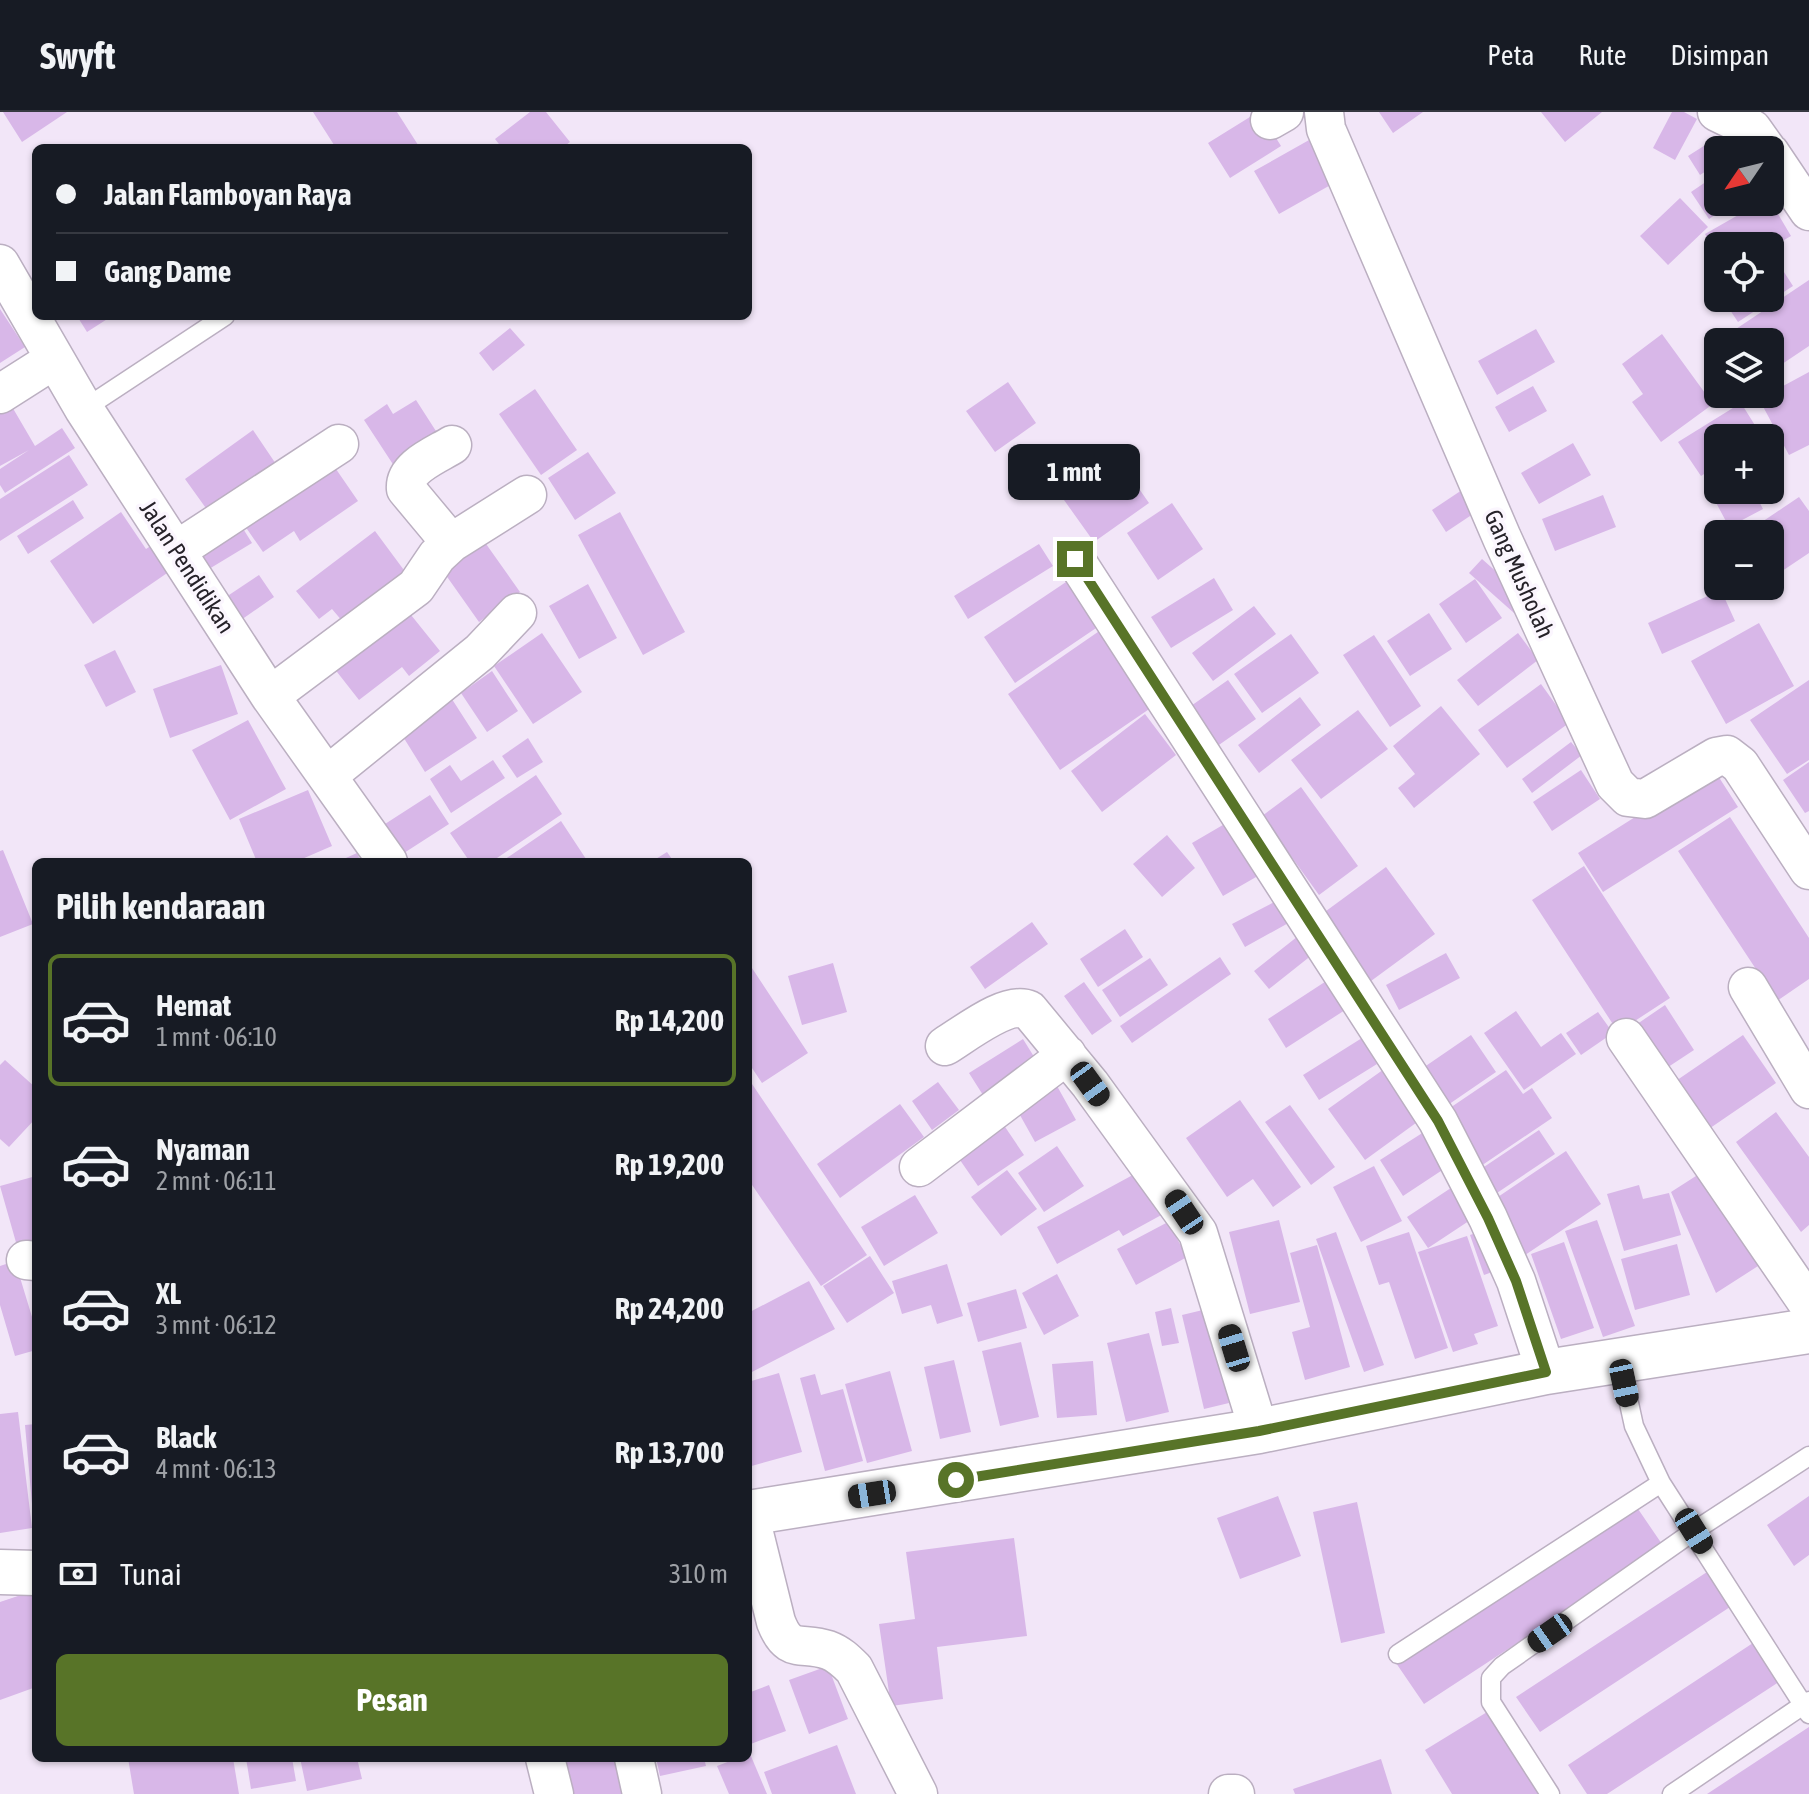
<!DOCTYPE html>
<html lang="id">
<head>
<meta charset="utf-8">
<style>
  body { margin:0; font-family:"Asap Condensed",sans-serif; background:#242831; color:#f1f3f6; height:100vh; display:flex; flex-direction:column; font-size:30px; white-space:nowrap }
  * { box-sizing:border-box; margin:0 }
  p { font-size:26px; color:#9ea1a6 }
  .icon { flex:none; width:44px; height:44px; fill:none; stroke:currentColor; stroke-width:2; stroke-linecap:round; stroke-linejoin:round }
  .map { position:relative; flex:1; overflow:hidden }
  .sheet { position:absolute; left:32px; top:746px; width:720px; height:904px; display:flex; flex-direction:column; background:#171b24; border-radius:12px; box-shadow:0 2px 6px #0004 }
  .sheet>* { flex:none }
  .guide { position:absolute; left:32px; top:32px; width:720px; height:176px; border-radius:12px; box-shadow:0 2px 6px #0004; display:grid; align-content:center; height:176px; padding:0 24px; background:#171b24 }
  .needle { width:52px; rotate:235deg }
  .tools { position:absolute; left:1704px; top:24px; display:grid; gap:16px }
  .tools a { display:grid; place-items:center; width:80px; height:80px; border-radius:12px; background:#171b24; box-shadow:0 2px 6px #0004; font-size:40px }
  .end { position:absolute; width:36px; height:36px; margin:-18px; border:10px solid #587428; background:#fff; box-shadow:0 0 0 4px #fff }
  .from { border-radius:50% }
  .bubble { position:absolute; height:56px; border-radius:12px; background:#171b24; box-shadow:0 2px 6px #0004; font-size:26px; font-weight:700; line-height:56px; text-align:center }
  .car { position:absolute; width:24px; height:48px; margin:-24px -12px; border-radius:10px; box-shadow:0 0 6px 2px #0007; background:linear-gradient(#222 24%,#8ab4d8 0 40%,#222 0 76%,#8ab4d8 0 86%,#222 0) }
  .guide b { display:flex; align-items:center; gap:28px; height:76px; font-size:30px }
  .guide b+b { border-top:2px solid #363941 }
  .guide i { width:20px; height:20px; background:#f1f3f6 }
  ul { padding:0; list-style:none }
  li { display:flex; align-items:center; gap:24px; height:132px; margin:0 16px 12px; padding:0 8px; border:4px solid transparent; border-radius:12px }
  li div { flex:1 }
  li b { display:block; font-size:30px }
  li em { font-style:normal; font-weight:700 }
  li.selected { border-color:#587428 }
  li>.icon { width:72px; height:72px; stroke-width:1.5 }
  h2 { padding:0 24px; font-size:36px; line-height:96px }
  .pay { display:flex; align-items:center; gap:20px; height:88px; padding:0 24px; font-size:30px }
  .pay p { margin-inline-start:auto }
  .button { display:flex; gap:16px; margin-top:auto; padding:16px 24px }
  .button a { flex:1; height:92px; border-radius:12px; background:#587428; color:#fff; font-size:32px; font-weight:700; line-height:92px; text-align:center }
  header { display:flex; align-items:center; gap:48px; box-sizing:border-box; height:112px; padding:0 40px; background:#171b24; border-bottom:2px solid #363941 }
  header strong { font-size:38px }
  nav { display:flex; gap:44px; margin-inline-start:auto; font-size:28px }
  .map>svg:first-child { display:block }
</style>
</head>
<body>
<header>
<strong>Swyft</strong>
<nav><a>Peta</a><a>Rute</a><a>Disimpan</a></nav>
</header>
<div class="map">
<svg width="1809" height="1682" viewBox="0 0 1809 1682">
  <rect width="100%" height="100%" fill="#f2e6f8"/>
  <path fill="#d8b7e8" d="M 3,0 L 67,0 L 22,30 Z
    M 313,0 L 397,0 L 420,36 L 336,36 Z
    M 530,0 L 546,0 L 570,30 L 562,36 L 502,36 L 495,27 Z
    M 1258,0 L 1260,0 L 1281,34 L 1230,66 L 1208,31 Z
    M 1379,0 L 1423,0 L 1393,21 Z
    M 1541,0 L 1602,0 L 1565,30 Z
    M 1672,0 L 1684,0 L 1697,7 L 1675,48 L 1653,36 Z
    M 1318,23 L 1343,66 L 1279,102 L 1254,59 Z
    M 1721,23 L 1730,38 L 1718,38 L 1718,51 L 1700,63 L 1688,44 Z
    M 1713,65 L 1718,72 L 1718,90 L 1734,90 L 1709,107 L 1691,80 Z
    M 1680,86 L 1708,115 L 1668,153 L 1640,124 Z
    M 1761,90 L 1771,90 L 1791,124 L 1770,136 L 1770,134 L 1718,134 L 1718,144 L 1705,122 Z
    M 1775,146 L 1793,174 L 1738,210 L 1722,186 L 1770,186 L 1770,149 Z
    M 1809,168 L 1809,234 L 1770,260 L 1770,230 L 1736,230 L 1730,221 Z
    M 0,197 L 25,235 L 0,251 Z
    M 77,204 L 112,204 L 87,220 Z
    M 510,216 L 525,233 L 493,259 L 479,241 Z
    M 1536,217 L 1555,250 L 1497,283 L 1478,249 Z
    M 1662,222 L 1713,292 L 1661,330 L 1632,290 L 1643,282 L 1622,252 Z
    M 1809,260 L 1809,333 L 1789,343 L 1759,287 Z
    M 1008,270 L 1036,311 L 995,340 L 966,299 Z
    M 1533,274 L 1547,299 L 1509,320 L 1495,295 Z
    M 535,277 L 577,338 L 541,363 L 499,302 Z
    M 416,288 L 443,330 L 398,360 L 364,308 L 387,292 L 393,302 Z
    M 1741,291 L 1763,326 L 1718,326 L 1718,353 L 1701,364 L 1678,330 Z
    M 11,293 L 35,334 L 62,316 L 75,336 L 5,381 L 0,373 L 0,357 L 29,338 L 0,354 L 0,300 Z
    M 253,318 L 280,358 L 213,406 L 185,367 Z
    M 1573,331 L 1591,363 L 1539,392 L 1521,361 Z
    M 588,340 L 616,381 L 575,408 L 548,366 Z
    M 1114,341 L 1149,391 L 1094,430 L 1059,381 Z
    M 69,343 L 88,373 L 0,429 L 0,387 Z
    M 327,344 L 358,389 L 300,429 L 294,419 L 263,440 L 238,404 Z
    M 1718,361 L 1718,378 L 1753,378 L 1763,397 L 1729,415 L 1704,368 Z
    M 1465,376 L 1479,398 L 1446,420 L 1432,398 Z
    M 1603,383 L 1616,415 L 1555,439 L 1542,407 Z
    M 1799,385 L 1809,399 L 1809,441 L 1770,467 L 1770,422 L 1744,422 Z
    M 73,388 L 84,406 L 28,442 L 17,424 Z
    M 1172,391 L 1203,437 L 1158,468 L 1127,421 Z
    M 121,400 L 146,437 L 155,431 L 173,457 L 93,512 L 50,449 Z
    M 620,400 L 685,520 L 643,543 L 578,423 Z
    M 237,407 L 252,431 L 209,457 L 195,433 Z
    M 375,419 L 412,469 L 349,517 L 332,497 L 319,507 L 296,479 Z
    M 479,422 L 520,480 L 479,510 L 438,452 Z
    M 1039,432 L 1053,454 L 968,507 L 954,484 Z
    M 1482,447 L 1526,486 L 1514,501 L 1469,461 Z
    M 259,463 L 274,485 L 241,508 L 226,485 Z
    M 1075,464 L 1105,510 L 1015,571 L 984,525 Z
    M 1214,466 L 1233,498 L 1171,536 L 1151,505 Z
    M 1475,467 L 1502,506 L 1466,531 L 1439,492 Z
    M 588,472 L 617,526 L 579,547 L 549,494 Z
    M 1721,478 L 1735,509 L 1662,542 L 1648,511 Z
    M 403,493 L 440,539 L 409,564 L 402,555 L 359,588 L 330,551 Z
    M 1254,494 L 1276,522 L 1213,569 L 1192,541 Z
    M 1429,501 L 1452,537 L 1410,564 L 1387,529 Z
    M 1759,511 L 1794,574 L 1726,612 L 1691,549 Z
    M 1108,513 L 1161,589 L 1060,658 L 1008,582 Z
    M 542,521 L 582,580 L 533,612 L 494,554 Z
    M 1518,521 L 1538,548 L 1478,594 L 1457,568 Z
    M 1291,522 L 1319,561 L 1262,601 L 1234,562 Z
    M 1374,523 L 1421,594 L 1390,615 L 1343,543 Z
    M 115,538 L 136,580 L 106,595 L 84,553 Z
    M 221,553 L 238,602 L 170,626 L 153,577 Z
    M 492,559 L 518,599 L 487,620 L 461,581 Z
    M 1228,568 L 1256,607 L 1216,635 L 1188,596 Z
    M 1809,568 L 1809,648 L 1787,662 L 1750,608 Z
    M 1541,572 L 1569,611 L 1507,656 L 1478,618 Z
    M 448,581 L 477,626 L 425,660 L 397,615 Z
    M 1300,585 L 1321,613 L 1259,661 L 1238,633 Z
    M 1441,594 L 1480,642 L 1414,696 L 1398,676 L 1415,662 L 1393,634 Z
    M 1358,598 L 1388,637 L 1321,687 L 1291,648 Z
    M 1145,602 L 1176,643 L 1102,700 L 1071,659 Z
    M 248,608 L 286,677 L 230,708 L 192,638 Z
    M 528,626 L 543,650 L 517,666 L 502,644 Z
    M 1571,630 L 1582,643 L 1532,681 L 1522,667 Z
    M 493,648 L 505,666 L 451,701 L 430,667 L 450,653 L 461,669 Z
    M 1809,650 L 1809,699 L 1805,701 L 1783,668 Z
    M 1713,656 L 1738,695 L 1603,780 L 1578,741 Z
    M 1581,658 L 1600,687 L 1552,719 L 1533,690 Z
    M 536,663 L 562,702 L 491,750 L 470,750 L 450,721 Z
    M 1301,675 L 1358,754 L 1319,783 L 1262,704 Z
    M 308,678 L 332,734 L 295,750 L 257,750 L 239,707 Z
    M 430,683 L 449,712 L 404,741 L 385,712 Z
    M 1240,703 L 1270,757 L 1223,784 L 1192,731 Z
    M 1730,705 L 1809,826 L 1809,867 L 1777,889 L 1678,739 Z
    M 561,709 L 588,750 L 501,750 Z
    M 1167,723 L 1195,756 L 1162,785 L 1133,752 Z
    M 3,738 L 33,812 L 0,825 L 0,739 Z
    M 667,740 L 674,750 L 651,750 Z
    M 357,741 L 361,750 L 337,750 Z
    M 1584,754 L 1670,886 L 1618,920 L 1532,788 Z
    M 1386,755 L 1435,822 L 1371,869 L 1322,802 Z
    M 1280,787 L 1292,809 L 1245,835 L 1232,812 Z
    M 1032,810 L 1048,832 L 985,877 L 970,855 Z
    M 1125,817 L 1143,845 L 1098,875 L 1080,847 Z
    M 1307,817 L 1322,835 L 1269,877 L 1254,859 Z
    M 1446,841 L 1460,866 L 1399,898 L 1386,873 Z
    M 1220,845 L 1231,862 L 1132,931 L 1120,914 Z
    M 1150,846 L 1168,873 L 1120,905 L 1102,878 Z
    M 748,850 L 808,941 L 762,971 L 748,950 Z
    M 833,851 L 847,900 L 802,913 L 788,864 Z
    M 1337,862 L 1356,891 L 1286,936 L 1268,907 Z
    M 1084,870 L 1112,909 L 1092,923 L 1064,884 Z
    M 1665,893 L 1694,938 L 1653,965 L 1624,921 Z
    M 1516,899 L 1541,935 L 1561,921 L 1576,942 L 1524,978 L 1484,921 Z
    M 1598,900 L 1613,921 L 1581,943 L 1566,921 Z
    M 1471,923 L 1496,960 L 1442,997 L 1417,960 Z
    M 1743,923 L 1776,971 L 1700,1023 L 1667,975 Z
    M 1362,926 L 1377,952 L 1319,988 L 1303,963 Z
    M 1023,927 L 1041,956 L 988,991 L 969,961 Z
    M 5,948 L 36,976 L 36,1006 L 9,1035 L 0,1027 L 0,953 Z
    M 1394,950 L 1431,1000 L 1365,1048 L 1328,997 Z
    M 1506,958 L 1523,982 L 1532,976 L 1552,1006 L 1475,1058 L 1438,1004 Z
    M 1052,965 L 1076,1008 L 1035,1030 L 1011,987 Z
    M 748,966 L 867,1143 L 821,1174 L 748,1067 Z
    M 938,970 L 959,998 L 932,1018 L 912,989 Z
    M 1240,988 L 1301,1075 L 1273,1095 L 1253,1067 L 1227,1085 L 1186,1026 Z
    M 900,992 L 924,1025 L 840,1086 L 817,1052 Z
    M 1290,993 L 1335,1055 L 1311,1073 L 1265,1010 Z
    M 1776,1000 L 1809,1045 L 1809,1113 L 1801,1120 L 1736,1030 Z
    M 999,1006 L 1024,1043 L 978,1074 L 953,1038 Z
    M 1427,1018 L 1450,1053 L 1403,1084 L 1380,1048 Z
    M 1539,1018 L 1555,1042 L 1485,1089 L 1469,1065 Z
    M 1057,1034 L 1084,1074 L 1044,1100 L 1018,1061 Z
    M 1566,1039 L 1601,1092 L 1522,1145 L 1486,1093 Z
    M 1374,1054 L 1402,1109 L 1361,1130 L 1333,1075 Z
    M 1710,1055 L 1769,1147 L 1716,1181 L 1671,1080 Z
    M 1007,1058 L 1037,1097 L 1001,1124 L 971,1085 Z
    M 1142,1058 L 1165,1101 L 1123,1124 L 1119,1118 L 1057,1152 L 1037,1115 Z
    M 36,1064 L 36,1136 L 19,1141 L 0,1074 Z
    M 1463,1068 L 1484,1099 L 1428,1136 L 1407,1105 Z
    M 1639,1073 L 1643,1087 L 1669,1081 L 1681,1123 L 1624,1139 L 1607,1082 Z
    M 915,1083 L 938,1121 L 884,1154 L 861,1115 Z
    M 1279,1108 L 1300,1190 L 1250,1202 L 1229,1120 Z
    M 1597,1108 L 1635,1214 L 1603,1225 L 1565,1119 Z
    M 1168,1110 L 1187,1145 L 1136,1173 L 1117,1137 Z
    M 1492,1115 L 1506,1155 L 1484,1163 L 1470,1123 Z
    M 1336,1120 L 1384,1253 L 1364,1260 L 1316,1127 Z
    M 1409,1120 L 1448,1236 L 1415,1247 L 1389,1170 L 1379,1173 L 1366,1134 Z
    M 1467,1124 L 1498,1214 L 1474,1222 L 1478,1232 L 1453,1240 L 1418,1140 Z
    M 1564,1130 L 1594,1216 L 1561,1227 L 1531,1142 Z
    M 1677,1132 L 1690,1183 L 1635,1198 L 1621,1147 Z
    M 1317,1133 L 1350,1255 L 1305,1268 L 1292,1220 L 1310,1215 L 1290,1141 Z
    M 870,1144 L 894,1181 L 847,1211 L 823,1174 Z
    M 15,1149 L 36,1218 L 36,1238 L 15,1244 L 0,1193 L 0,1154 Z
    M 947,1152 L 963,1204 L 937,1212 L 931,1193 L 902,1202 L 892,1169 Z
    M 1057,1162 L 1079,1204 L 1044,1223 L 1022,1181 Z
    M 809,1169 L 835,1217 L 748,1262 L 748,1201 Z
    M 1016,1177 L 1027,1216 L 978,1230 L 967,1191 Z
    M 1171,1196 L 1179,1231 L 1162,1234 L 1155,1200 Z
    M 1207,1197 L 1229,1291 L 1204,1297 L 1182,1203 Z
    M 1149,1221 L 1169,1300 L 1126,1310 L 1107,1231 Z
    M 1021,1230 L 1039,1305 L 1000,1314 L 982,1239 Z
    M 954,1248 L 971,1320 L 940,1327 L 924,1255 Z
    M 1093,1249 L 1097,1303 L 1057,1306 L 1052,1252 Z
    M 890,1259 L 912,1339 L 867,1351 L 845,1272 Z
    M 779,1261 L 802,1340 L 748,1355 L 748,1270 Z
    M 815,1262 L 821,1283 L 843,1277 L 863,1349 L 825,1359 L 800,1266 Z
    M 18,1300 L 32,1416 L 0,1421 L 0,1302 Z
    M 36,1312 L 36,1392 L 32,1392 L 25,1313 Z
    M 1278,1384 L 1301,1444 L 1240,1467 L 1217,1406 Z
    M 1809,1384 L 1809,1443 L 1794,1454 L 1767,1413 Z
    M 1357,1390 L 1385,1521 L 1341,1531 L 1313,1400 Z
    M 1636,1394 L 1664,1435 L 1424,1592 L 1396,1551 Z
    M 1014,1426 L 1027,1524 L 937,1535 L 943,1587 L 891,1594 L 879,1512 L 915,1507 L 906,1440 Z
    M 1707,1460 L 1730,1495 L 1540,1620 L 1516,1585 Z
    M 36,1478 L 36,1575 L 0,1588 L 0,1490 Z
    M 1756,1529 L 1782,1568 L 1607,1682 L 1587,1682 L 1568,1653 Z
    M 828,1554 L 848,1607 L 809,1622 L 789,1568 Z
    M 769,1573 L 786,1619 L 748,1633 L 748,1581 Z
    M 1492,1597 L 1544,1682 L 1452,1682 L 1425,1638 Z
    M 1809,1615 L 1809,1682 L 1707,1682 Z
    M 837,1633 L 856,1682 L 772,1682 L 764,1660 Z
    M 748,1637 L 767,1682 L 729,1682 L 717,1654 L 738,1646 L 748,1646 Z
    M 128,1646 L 233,1646 L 239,1682 L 134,1682 Z
    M 246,1646 L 292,1646 L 296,1669 L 251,1677 Z
    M 300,1646 L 357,1646 L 362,1667 L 307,1679 Z
    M 550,1646 L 616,1646 L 624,1682 L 559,1682 Z
    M 656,1646 L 704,1646 L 706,1654 L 660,1664 Z
    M 1381,1647 L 1392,1682 L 1295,1682 L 1293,1677 Z"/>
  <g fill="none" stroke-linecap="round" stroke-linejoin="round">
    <g stroke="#bbafc1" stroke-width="21">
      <path id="service" d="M 84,297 L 225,204
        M 1620,1250 L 1634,1314 L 1661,1371 L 1809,1602
        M 1398,1542 L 1661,1371
        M 1550,1682 L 1491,1590 L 1491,1566 L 1502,1554 L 1694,1419 L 1809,1344
        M 1672,1682 L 1809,1589"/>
    </g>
    <g stroke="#bbafc1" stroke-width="41">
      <path id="minor" d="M 1324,0 L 1326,17 L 1502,426 L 1615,672 L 1628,685 L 1645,687 L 1716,645 L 1727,643 L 1740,653 L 1809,758
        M 1717,0 L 1752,17 L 1767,38
        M 1270,8 L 1284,0
        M 1770,41 L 1809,99
        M 0,152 L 84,297 L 270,584 L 388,750
        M 0,282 L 55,247
        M 451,431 L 406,377 C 404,355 436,343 452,333
        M 177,438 L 339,332
        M 1075,447 L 1438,1009 L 1488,1106 L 1516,1169 L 1546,1260
        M 270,584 L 416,475 L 437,444 L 451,431 L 527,383
        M 328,663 L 480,540 L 517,501
        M 1748,875 L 1809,977
        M 1626,926 L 1809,1193
        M 945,934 C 965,922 1007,888 1029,898 L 1090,972 L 1198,1121 L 1259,1319
        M 919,1055 L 1067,943
        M 26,1148 L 36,1149
        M 749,1401 L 776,1510 C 789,1543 801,1529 828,1538 C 839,1542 846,1549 854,1557 L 918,1682
        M 545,1646 L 554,1682
        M 634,1646 L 642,1682
        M 1228,1682 L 1235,1682"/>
    </g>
    <g stroke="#bbafc1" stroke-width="47">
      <path id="primary" d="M 748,1401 L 1259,1319 L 1546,1260 L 1809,1219
        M 0,1460 L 36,1461"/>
    </g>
    <use href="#service" stroke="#fff" stroke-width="18"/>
    <use href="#minor" stroke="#fff" stroke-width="38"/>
    <use href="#primary" stroke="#fff" stroke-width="44"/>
  </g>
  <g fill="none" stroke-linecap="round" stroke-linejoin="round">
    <path stroke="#587428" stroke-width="10" d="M 956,1368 L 1259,1319 L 1546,1260 L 1516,1169 L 1488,1106 L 1438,1009 L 1075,447"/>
  </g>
  <g text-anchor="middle" stroke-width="7" stroke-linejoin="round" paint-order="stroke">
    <g font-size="24" fill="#262229" stroke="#fbf6fe">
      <text transform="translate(187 455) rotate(57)" y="8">Jalan Pendidikan</text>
      <text transform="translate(1519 462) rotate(66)" y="8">Gang Musholah</text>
    </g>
  </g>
</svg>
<div class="tools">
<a><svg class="needle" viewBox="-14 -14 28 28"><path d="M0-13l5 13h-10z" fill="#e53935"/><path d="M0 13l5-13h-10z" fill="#9ea1a6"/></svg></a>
<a><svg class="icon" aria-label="locate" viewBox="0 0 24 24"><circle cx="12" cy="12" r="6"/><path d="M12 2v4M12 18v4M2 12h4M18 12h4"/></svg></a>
<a><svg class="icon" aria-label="layers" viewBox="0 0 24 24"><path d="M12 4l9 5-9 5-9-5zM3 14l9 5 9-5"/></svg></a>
<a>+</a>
<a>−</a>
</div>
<i class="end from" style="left:956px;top:1368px"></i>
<i class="end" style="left:1075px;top:447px"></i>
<div class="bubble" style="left:1008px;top:332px;width:132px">1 mnt</div>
<i class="car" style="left:1090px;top:972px;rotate:144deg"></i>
<i class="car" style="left:1184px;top:1100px;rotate:326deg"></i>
<i class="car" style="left:1234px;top:1236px;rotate:343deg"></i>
<i class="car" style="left:1624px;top:1271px;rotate:168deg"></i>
<i class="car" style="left:872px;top:1382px;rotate:261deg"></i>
<i class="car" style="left:1694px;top:1419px;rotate:148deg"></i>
<i class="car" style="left:1550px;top:1521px;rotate:235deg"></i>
<div class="guide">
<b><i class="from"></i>Jalan Flamboyan Raya</b>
<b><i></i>Gang Dame</b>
</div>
<section class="sheet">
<h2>Pilih kendaraan</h2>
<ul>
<li class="selected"><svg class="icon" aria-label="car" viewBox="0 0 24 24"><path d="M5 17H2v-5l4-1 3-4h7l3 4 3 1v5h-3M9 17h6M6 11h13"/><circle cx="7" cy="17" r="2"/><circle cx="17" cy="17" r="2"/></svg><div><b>Hemat</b><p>1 mnt · 06:10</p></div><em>Rp 14,200</em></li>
<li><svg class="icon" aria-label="car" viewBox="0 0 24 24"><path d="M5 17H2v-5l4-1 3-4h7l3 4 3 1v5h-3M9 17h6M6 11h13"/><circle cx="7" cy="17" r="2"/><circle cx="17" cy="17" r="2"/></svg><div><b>Nyaman</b><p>2 mnt · 06:11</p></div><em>Rp 19,200</em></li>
<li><svg class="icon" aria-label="car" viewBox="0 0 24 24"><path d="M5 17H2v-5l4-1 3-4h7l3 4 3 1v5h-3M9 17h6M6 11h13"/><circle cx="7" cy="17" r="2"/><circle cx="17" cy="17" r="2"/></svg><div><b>XL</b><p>3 mnt · 06:12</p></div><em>Rp 24,200</em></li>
<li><svg class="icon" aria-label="car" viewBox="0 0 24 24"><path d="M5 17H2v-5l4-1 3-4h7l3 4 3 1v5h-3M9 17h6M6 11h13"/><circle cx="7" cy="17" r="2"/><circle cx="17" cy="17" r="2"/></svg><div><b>Black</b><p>4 mnt · 06:13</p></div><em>Rp 13,700</em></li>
</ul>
<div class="pay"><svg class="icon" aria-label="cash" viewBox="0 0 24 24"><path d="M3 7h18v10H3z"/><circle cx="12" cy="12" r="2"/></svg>Tunai<p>310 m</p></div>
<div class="button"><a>Pesan</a></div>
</section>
</div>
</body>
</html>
